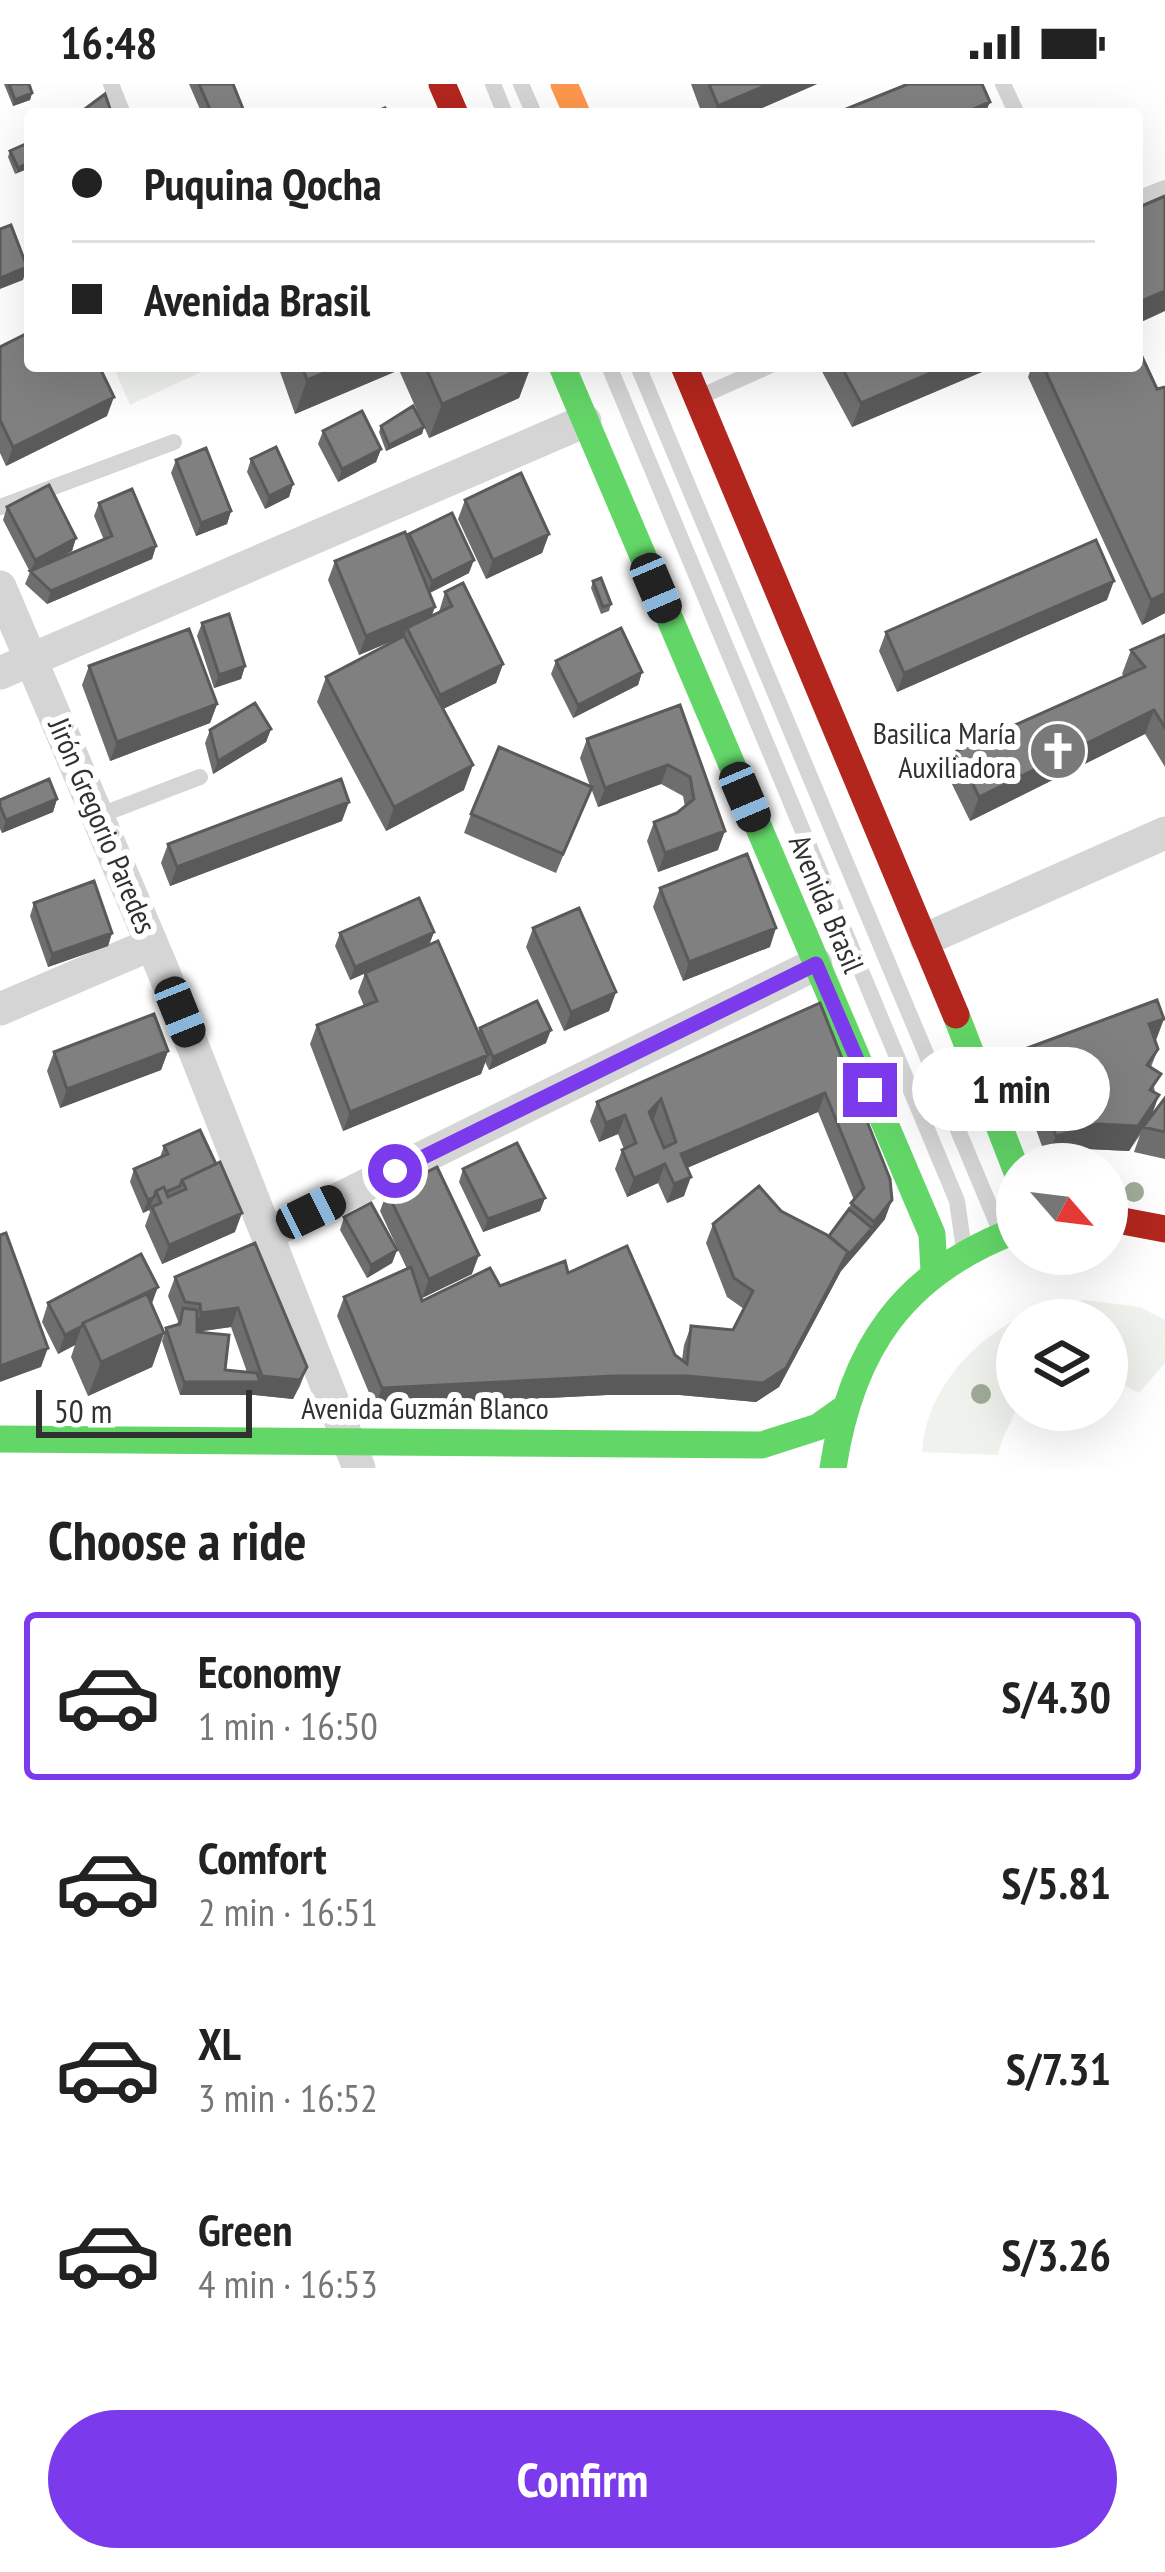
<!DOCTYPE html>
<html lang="en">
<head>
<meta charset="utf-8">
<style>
  body { margin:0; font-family:"PT Sans Narrow",sans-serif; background:#f6f6f6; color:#222; height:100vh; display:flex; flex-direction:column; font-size:45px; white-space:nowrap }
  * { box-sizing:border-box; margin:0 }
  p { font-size:39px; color:#767676 }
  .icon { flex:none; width:66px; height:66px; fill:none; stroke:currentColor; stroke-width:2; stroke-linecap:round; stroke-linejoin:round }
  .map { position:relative; height:1384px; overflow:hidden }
  .panel { display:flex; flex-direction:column; background:#fff; flex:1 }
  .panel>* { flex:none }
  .banner { position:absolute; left:24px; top:24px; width:1119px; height:264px; border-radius:12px; box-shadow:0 12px 48px #0002; display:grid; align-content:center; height:264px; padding:0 48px; background:#fff }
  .needle { width:78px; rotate:118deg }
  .tools { position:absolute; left:996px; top:1059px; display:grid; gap:24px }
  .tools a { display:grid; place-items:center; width:132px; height:132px; border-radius:50%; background:#fff; box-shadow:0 12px 48px #0002; font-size:60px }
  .scale { position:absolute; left:36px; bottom:30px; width:216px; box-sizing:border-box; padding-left:12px; border:6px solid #313131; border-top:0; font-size:33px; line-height:42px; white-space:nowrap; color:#313131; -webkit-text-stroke:9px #fff; paint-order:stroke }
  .end { position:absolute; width:54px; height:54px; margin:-27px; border:15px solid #7c3aed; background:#fff; box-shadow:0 0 0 6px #fff }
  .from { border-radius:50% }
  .bubble { position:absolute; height:84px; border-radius:42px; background:#fff; box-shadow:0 12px 48px #0002; font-size:39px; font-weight:700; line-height:84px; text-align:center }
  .car { position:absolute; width:36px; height:72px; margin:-36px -18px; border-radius:15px; box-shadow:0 0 9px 3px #0007; background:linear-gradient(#222 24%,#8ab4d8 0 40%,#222 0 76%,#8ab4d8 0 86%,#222 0) }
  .banner b { display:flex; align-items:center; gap:42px; height:114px; font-size:45px }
  .banner b+b { border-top:3px solid #e0e0e0 }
  .banner i { width:30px; height:30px; background:#222 }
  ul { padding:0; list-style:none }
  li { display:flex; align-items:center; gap:36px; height:168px; margin:0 24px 18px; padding:0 24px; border:6px solid transparent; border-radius:12px }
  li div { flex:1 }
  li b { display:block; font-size:45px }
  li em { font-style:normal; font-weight:700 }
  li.selected { border-color:#7c3aed }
  li>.icon { width:108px; height:108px; stroke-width:1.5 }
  h2 { padding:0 48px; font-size:54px; line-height:144px }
  .button { display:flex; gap:24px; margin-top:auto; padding:24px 48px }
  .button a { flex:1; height:138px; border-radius:72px; background:#7c3aed; color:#fff; font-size:48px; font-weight:700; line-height:138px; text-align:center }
  .status { display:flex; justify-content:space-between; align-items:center; height:84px; padding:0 60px; background:#fff; direction:ltr }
  .status svg { height:33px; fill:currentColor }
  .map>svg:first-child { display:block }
</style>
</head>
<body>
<div class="status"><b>16:48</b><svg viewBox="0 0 49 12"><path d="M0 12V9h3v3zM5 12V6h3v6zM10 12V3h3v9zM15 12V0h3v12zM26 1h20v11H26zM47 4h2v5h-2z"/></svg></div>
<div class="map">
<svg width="1165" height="1384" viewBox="0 0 1165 1384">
  <rect width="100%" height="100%" fill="#fff"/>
  <path fill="#f0f3ed" d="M 113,282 L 212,282 L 212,283 L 130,321 Z
    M 1084,1216 L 1140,1223 L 1165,1236 L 1165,1279 L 1139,1309 L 1107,1293 L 1107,1236 L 1046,1236 L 1042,1225 Z
    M 1011,1238 C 1019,1254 1022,1308 1016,1325 C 1010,1342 1002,1352 998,1371 L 922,1368 C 926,1311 964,1266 1011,1238 Z"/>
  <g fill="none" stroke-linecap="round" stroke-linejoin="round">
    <path stroke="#d5d5d5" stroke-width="16" d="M 111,0 L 123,30
      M 493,0 L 505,30
      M 521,0 L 534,30
      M 1003,0 L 1017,30
      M 1137,115 L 1165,104
      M 609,282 L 957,1117 L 963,1159
      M 638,282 L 999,1144
      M 704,311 L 769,282
      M 0,423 L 174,358
      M 98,732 L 200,693"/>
    <path stroke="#d5d5d5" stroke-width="33" d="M 0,503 L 162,884 L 359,1384
      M 0,589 L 585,337
      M 926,855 L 1165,749
      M 0,925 L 152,860
      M 269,1149 L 816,880"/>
    <path stroke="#63d668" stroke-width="27" d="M 562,282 L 932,1150 L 934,1188
      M 956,931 L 1017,1088
      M 0,1355 L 762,1361 L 818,1343 L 842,1326
      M 833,1384 C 851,1265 903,1189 1017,1146"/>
    <path stroke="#ff974d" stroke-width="27" d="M 564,0 L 577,30"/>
    <path stroke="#b3261e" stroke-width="27" d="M 442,0 L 455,30
      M 684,282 L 956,931
      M 1107,1134 L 1165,1145"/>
  </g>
  <g fill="#a0ac98">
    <circle cx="1134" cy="1108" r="10"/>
    <circle cx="981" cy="1310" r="10"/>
  </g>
  <path fill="#6e6e6e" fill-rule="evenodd" d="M 4,0 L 29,0 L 32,9 L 30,16 L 13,22 Z
    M 189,0 L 233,0 L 245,30 L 202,30 Z
    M 691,0 L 817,0 L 748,30 L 702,30 Z
    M 30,58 L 15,90 L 8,73 L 10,67 Z
    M 0,263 L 107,332 L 6,382 L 0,369 Z
    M 278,282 L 531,282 L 519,314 L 429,354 L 399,286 L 295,330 Z
    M 819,282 L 996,282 L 852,343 Z
    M 1032,282 L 1137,282 L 1165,529 L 1142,541 L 1028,293 Z
    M 381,342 L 424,343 L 422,350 L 386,367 L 379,348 Z
    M 323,347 L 381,365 L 376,378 L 338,398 L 318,360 Z
    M 251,375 L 293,400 L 289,413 L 265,425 L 247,388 Z
    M 176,376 L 231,427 L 227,440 L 196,452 L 171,389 Z
    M 465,416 L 549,450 L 542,469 L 486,495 L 458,435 Z
    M 99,419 L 156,462 L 152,475 L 47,520 L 25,500 L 30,488 L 3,436 L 7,423 L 76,454 L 72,467 L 45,481 L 104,456 L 94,432 Z
    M 409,450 L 469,489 L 430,509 L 432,532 L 439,528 L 445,508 L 503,580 L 496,599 L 443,625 L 464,706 L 386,747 L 317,618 L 326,593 L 404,552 L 359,571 L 328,496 L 335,477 L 407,454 Z
    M 593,497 L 611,520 L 609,527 L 601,530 L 591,504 Z
    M 1107,516 L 897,608 L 879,567 L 886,548 Z
    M 202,539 L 245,582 L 241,595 L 214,604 L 197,552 Z
    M 1165,551 L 1165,683 L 1145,650 L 970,737 L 948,692 L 957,667 L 1124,592 L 1122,590 L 1131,566 Z
    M 556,577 L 642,588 L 638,601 L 573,634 L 551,590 Z
    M 89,582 L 217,620 L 210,639 L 110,677 L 82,601 Z
    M 680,621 L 718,766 L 658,788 L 647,757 L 654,738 L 677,729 L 685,723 L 683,712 L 661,700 L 598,723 L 591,704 L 556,789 L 464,749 L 471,730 L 590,702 L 580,674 L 587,655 Z
    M 271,645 L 266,658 L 213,690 L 205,659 L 210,646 Z
    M 57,715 L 53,728 L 2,749 L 0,745 L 0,716 Z
    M 342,737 L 170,802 L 161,779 L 168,760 Z
    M 660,804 L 770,863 L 683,897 L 653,823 Z
    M 34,819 L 112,849 L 108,862 L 48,883 L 30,832 Z
    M 533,844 L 616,908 L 609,927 L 564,947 L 526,863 Z
    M 434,848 L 429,861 L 350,896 L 335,862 L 340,849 Z
    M 365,889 L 478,949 L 480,944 L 546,959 L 489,986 L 485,978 L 481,990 L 343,1047 L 310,960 L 317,941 L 364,922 L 358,908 Z
    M 820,919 L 885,1135 L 841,1187 L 779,1303 L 756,1318 L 680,1311 L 607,1311 L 375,1323 L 337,1232 L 344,1213 L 407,1185 L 380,1127 L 387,1108 L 472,1190 L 422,1214 L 422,1217 L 568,1189 L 682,1276 L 684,1261 L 691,1242 L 733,1246 L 744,1225 L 727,1213 L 706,1159 L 713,1140 L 781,1127 L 829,1152 L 854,1116 L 818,1028 L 687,1084 L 684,1112 L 667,1119 L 658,1099 L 627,1113 L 615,1085 L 622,1066 L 624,1065 L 618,1050 L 599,1058 L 590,1037 L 597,1018 Z
    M 1156,958 L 1158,965 L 1151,983 L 1155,1009 L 1159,1011 L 1151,1032 L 1165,1014 L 1165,1075 L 1134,1068 L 1140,1051 L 1129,1067 L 1088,1065 L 1047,1076 L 1016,990 L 1025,965 Z
    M 168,967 L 161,986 L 60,1024 L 47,987 L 54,968 Z
    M 164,1062 L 235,1148 L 162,1180 L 145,1142 L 150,1128 L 149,1126 L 143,1129 L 130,1098 L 134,1085 L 160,1073 Z
    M 463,1085 L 545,1114 L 540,1127 L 483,1148 L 459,1098 Z
    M 344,1133 L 397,1166 L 392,1179 L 367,1194 L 340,1146 Z
    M 255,1159 L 307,1283 L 300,1302 L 293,1315 L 255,1311 L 180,1311 L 162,1257 L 166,1244 L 177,1241 L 178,1237 L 168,1212 L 175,1193 ZM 231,1243 L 247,1288 L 225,1286 L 197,1248 Z
    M 48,1219 L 151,1219 L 164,1249 L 152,1283 L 88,1312 L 71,1273 L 75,1261 L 58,1270 L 42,1238 Z"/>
  <path fill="#5a5a5a" d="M 769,0 L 817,0 L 748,30 L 715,30 L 718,22 Z
    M 32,9 L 30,16 L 13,22 L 15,16 Z
    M 990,18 L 985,30 L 962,30 Z
    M 30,78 L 30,84 L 15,90 L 18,84 Z
    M 27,183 L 23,196 L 0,205 L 0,194 Z
    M 1165,207 L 1165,227 L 1137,240 L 1137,219 Z
    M 341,282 L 401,282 L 399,286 L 295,330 L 307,296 Z
    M 527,282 L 531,282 L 519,314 L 429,354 L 442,320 Z
    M 947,282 L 996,282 L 852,343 L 861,319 Z
    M 114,313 L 107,332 L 6,382 L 13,363 Z
    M 424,343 L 422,350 L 386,367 L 389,361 Z
    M 381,365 L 376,378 L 338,398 L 342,385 Z
    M 293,400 L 289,413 L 265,425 L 269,412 Z
    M 231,427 L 227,440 L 196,452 L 201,439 Z
    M 549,450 L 542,469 L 486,495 L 493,476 Z
    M 76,454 L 72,467 L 30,489 L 35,476 Z
    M 156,462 L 152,475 L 47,520 L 51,507 Z
    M 474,476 L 469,489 L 427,510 L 432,497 Z
    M 1114,497 L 1107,516 L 897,608 L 904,589 Z
    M 1165,509 L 1165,529 L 1142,541 L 1151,516 Z
    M 435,523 L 428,542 L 407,544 L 404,552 L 359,571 L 366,552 Z
    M 503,580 L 496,599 L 433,630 L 440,611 Z
    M 245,582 L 241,595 L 214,604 L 219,591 Z
    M 642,588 L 638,601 L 573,634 L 578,621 Z
    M 217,620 L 210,639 L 110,677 L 117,658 Z
    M 1154,626 L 1145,650 L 970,737 L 979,713 Z
    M 271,645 L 266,658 L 213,690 L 218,677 Z
    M 473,681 L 464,706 L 386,747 L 394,723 Z
    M 668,681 L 661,700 L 598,723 L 605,704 Z
    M 57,715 L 53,728 L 2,749 L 6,736 Z
    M 349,718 L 342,737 L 170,802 L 177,783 Z
    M 725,747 L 718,766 L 658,788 L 665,769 Z
    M 776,844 L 770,863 L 683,897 L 689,878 Z
    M 434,848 L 429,861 L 350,896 L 355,883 Z
    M 112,849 L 108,862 L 48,883 L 52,870 Z
    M 616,908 L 609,927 L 564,947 L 571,928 Z
    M 1164,935 L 1155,959 L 1149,940 Z
    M 551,946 L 546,959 L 489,986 L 493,973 Z
    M 168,967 L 161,986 L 60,1024 L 67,1005 Z
    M 488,971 L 481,990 L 343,1047 L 350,1028 Z
    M 825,1009 L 818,1028 L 675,1089 L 681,1070 Z
    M 1159,1011 L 1150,1036 L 1143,1043 L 1129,1067 L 1088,1065 L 1047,1076 L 1056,1052 Z
    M 661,1015 L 654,1034 L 642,1047 L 649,1028 Z
    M 625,1031 L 618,1050 L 599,1058 L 606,1039 Z
    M 665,1080 L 658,1099 L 627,1113 L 634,1094 Z
    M 691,1093 L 684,1112 L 667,1119 L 674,1100 Z
    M 154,1113 L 149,1126 L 143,1129 L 148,1116 Z
    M 545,1114 L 540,1127 L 483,1148 L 488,1135 Z
    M 892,1116 L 885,1135 L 867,1157 L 874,1138 Z
    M 242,1129 L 235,1148 L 162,1180 L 169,1161 Z
    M 872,1144 L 867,1157 L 841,1187 L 779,1303 L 756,1318 L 680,1311 L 607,1311 L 375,1323 L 382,1304 L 614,1292 L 687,1292 L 848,1168 Z
    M 397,1166 L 392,1179 L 367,1194 L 371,1181 Z
    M 479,1171 L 472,1190 L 422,1214 L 429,1195 Z
    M 158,1203 L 151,1222 L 85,1241 Z
    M 238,1224 L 231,1243 L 194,1248 L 201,1229 Z
    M 82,1242 L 75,1261 L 58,1270 L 65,1251 Z
    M 164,1249 L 152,1283 L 88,1312 L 101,1278 Z
    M 48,1264 L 41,1283 L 0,1298 L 0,1282 Z
    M 307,1283 L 293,1315 L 255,1311 L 262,1292 Z
    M 184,1298 L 260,1298 L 255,1311 L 180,1311 Z"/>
  <path fill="#808080" stroke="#5a5a5a" stroke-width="3" fill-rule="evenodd" d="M 9,0 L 29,0 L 32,9 L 15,16 Z
    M 199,0 L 233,0 L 245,30 L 212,30 Z
    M 709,0 L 769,0 L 718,22 Z
    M 908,0 L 982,0 L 990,18 L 962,30 L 834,30 Z
    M 105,10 L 112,30 L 83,30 L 82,27 Z
    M 385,24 L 388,30 L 370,30 Z
    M 30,58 L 30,78 L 18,84 L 10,67 Z
    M 1165,112 L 1165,207 L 1137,219 L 1137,124 Z
    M 11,141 L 27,183 L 0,194 L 0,145 Z
    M 30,248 L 30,282 L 99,282 L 114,313 L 13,363 L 0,336 L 0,263 Z
    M 1137,262 L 1157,305 L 1165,303 L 1165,509 L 1151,516 L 1043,282 L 1137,282 Z
    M 302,282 L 341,282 L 307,296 Z
    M 425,282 L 527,282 L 442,320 Z
    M 841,282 L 947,282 L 861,319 Z
    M 413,322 L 424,343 L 389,361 L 381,342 Z
    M 362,327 L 381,365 L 342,385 L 323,347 Z
    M 276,363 L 293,400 L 269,412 L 251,375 Z
    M 206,364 L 231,427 L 201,439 L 176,376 Z
    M 521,389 L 549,450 L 493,476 L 465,416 Z
    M 49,401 L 76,454 L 35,476 L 7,423 Z
    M 132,405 L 156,462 L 51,507 L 30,487 L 112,452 L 99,419 Z
    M 452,429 L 474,476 L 432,497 L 409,450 Z
    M 405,448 L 435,523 L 366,552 L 335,477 Z
    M 1096,456 L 1114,497 L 904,589 L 886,548 Z
    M 601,494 L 611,520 L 603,523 L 593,497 Z
    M 463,499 L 503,580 L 440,611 L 407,544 L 452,522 L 445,508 Z
    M 229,530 L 245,582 L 219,591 L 202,539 Z
    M 621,544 L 642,588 L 578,621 L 556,577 Z
    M 189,545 L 217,620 L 117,658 L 89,582 Z
    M 1165,551 L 1165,644 L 1154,626 L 979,713 L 957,667 L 1145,583 L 1131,566 Z
    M 404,552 L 473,681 L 394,723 L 326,593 Z
    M 255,619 L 271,645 L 218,677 L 210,646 Z
    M 680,621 L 725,747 L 665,769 L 654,738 L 677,729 L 694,715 L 690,693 L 668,681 L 605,704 L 587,655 Z
    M 499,663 L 592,703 L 563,770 L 471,730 Z
    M 49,695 L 57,715 L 6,736 L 0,722 L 0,716 Z
    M 341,695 L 349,718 L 177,783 L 168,760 Z
    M 747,770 L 776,844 L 689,878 L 660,804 Z
    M 94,797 L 112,849 L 52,870 L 34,819 Z
    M 419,814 L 434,848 L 355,883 L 340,849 Z
    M 579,824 L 616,908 L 571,928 L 533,844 Z
    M 438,857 L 488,971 L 350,1028 L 317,941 L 377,917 L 365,889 Z
    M 1157,916 L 1164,935 L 1149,940 L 1158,965 L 1147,981 L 1161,990 L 1150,1006 L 1159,1011 L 1138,1042 L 1097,1040 L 1056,1052 L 1025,965 Z
    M 537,917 L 551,946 L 493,973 L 480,944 Z
    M 820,919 L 890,1095 L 892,1116 L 874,1138 L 851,1119 L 864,1104 L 825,1009 L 681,1070 L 691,1093 L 674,1100 L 665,1080 L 634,1094 L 622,1066 L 636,1059 L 625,1031 L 606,1039 L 597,1018 ZM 661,1015 L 676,1058 L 664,1064 L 649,1028 Z
    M 154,930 L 168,967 L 67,1005 L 54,968 Z
    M 1165,1014 L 1165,1048 L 1143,1043 Z
    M 200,1046 L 216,1080 L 182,1096 L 180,1102 L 166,1108 L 164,1103 L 156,1107 L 154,1113 L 148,1116 L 134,1085 L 168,1070 L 164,1062 Z
    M 517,1059 L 545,1114 L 488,1135 L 463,1085 Z
    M 220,1078 L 242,1129 L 169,1161 L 152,1123 L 161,1119 L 156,1107 L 164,1103 L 168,1113 L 186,1105 L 182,1096 Z
    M 437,1083 L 479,1171 L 429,1195 L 387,1108 Z
    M 759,1102 L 781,1127 L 827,1151 L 848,1168 L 786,1284 L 763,1299 L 687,1292 L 614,1292 L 382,1304 L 344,1213 L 411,1183 L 422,1217 L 490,1184 L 500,1202 L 565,1177 L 568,1189 L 627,1162 L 675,1271 L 687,1280 L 691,1242 L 733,1246 L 753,1207 L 734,1194 L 713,1140 Z
    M 371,1119 L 397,1166 L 371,1181 L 344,1133 Z
    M 849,1125 L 872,1144 L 846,1174 L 848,1168 L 829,1152 Z
    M 6,1149 L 48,1264 L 0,1282 L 0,1151 Z
    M 255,1159 L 307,1283 L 300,1296 L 262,1292 L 238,1224 L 201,1229 L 200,1220 L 185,1218 L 175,1193 Z
    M 141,1170 L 158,1203 L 83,1239 L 82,1242 L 65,1251 L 48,1219 Z
    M 147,1210 L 164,1249 L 101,1278 L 83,1239 Z
    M 183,1224 L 197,1226 L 197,1248 L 229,1251 L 225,1286 L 257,1289 L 260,1298 L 184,1298 L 166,1244 L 180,1240 Z"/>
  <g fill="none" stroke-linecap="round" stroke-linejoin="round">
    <path stroke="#7c3aed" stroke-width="15" d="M 395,1087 L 816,880 L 870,1006"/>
  </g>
  <defs>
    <g id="church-disc" transform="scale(3)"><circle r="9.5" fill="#797979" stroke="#fff"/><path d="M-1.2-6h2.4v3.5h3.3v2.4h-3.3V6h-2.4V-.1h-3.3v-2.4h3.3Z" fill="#fff"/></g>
  </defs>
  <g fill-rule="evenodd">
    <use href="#church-disc" x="1058" y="667"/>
  </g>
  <g text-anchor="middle" stroke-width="12" stroke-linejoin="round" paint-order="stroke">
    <g font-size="30" fill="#313131" stroke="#fff" text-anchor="end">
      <text x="1016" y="660">Basilica María<tspan x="1016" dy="34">Auxiliadora</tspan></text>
    </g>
    <g font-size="30" fill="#313131" stroke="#fff">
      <text transform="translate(102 742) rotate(67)" y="10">Jirón Gregorio Paredes</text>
      <text transform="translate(826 820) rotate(67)" y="10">Avenida Brasil</text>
      <text x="425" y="1335">Avenida Guzmán Blanco</text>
    </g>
  </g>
</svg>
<div class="tools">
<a><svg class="needle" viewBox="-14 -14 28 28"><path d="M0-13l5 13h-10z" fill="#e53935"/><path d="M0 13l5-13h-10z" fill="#767676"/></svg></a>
<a><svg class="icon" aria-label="layers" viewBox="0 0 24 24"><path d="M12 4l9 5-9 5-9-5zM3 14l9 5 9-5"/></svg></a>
</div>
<div class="scale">50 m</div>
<i class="end from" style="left:395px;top:1087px"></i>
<i class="end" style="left:870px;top:1006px"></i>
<div class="bubble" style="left:912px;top:963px;width:198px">1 min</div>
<i class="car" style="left:656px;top:504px;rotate:157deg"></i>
<i class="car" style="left:745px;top:713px;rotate:157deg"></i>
<i class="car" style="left:180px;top:928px;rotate:158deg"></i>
<i class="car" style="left:311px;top:1128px;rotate:64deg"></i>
<div class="banner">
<b><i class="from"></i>Puquina Qocha</b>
<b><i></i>Avenida Brasil</b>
</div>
</div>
<section class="panel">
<h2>Choose a ride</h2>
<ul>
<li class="selected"><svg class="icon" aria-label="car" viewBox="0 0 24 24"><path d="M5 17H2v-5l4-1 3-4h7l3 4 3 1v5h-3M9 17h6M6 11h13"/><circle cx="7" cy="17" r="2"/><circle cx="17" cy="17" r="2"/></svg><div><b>Economy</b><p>1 min · 16:50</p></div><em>S/4.30</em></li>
<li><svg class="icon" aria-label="car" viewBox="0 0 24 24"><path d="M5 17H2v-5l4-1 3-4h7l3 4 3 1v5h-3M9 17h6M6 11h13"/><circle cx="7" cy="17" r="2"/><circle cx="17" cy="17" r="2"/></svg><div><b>Comfort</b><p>2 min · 16:51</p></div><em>S/5.81</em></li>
<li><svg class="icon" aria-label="car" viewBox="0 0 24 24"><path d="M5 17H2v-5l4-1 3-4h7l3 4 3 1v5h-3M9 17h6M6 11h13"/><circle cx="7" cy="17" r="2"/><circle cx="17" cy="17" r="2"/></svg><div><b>XL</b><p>3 min · 16:52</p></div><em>S/7.31</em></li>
<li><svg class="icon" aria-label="car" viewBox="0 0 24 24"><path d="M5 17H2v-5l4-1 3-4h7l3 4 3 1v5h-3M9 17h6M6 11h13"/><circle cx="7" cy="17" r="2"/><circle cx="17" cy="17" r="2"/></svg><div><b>Green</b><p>4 min · 16:53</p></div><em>S/3.26</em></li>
</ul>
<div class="button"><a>Confirm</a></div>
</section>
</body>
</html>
